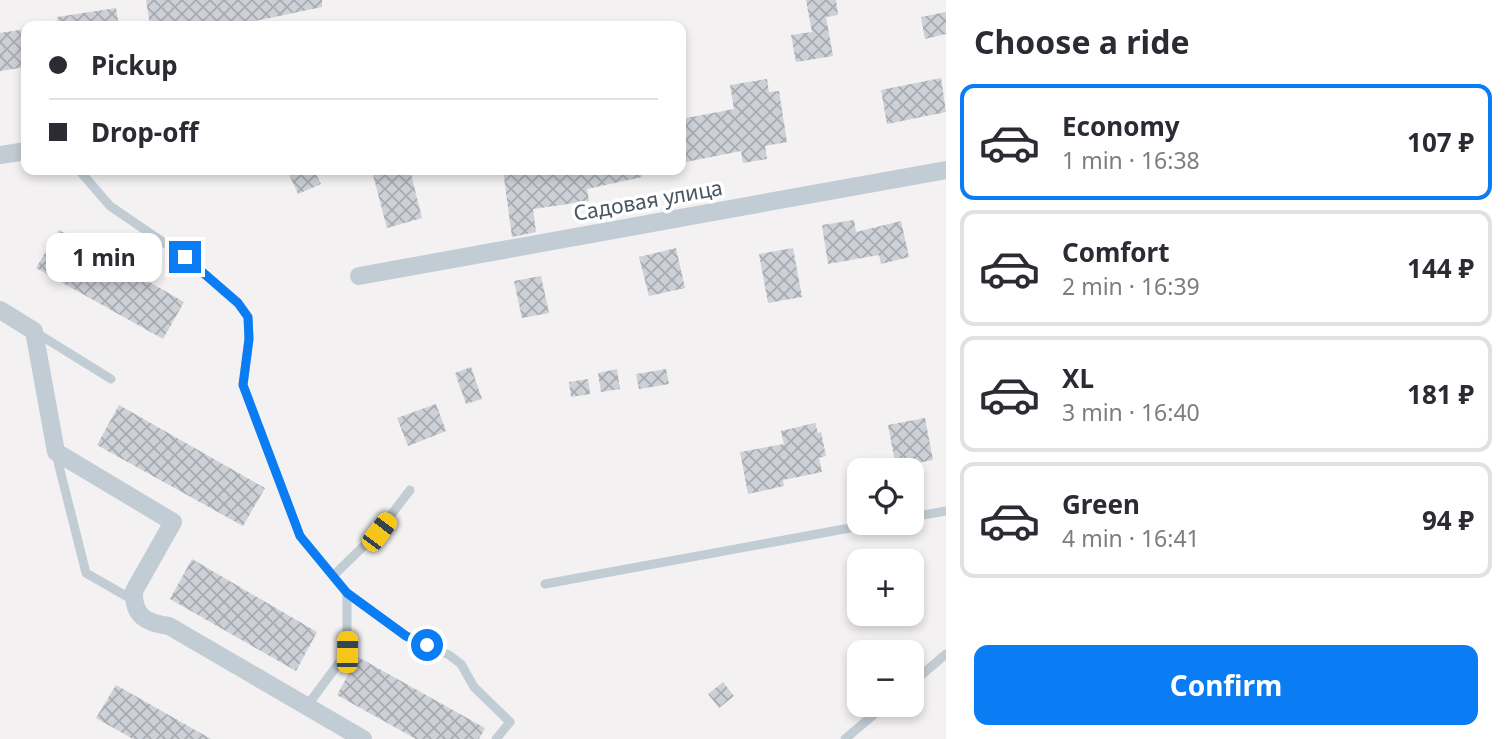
<!DOCTYPE html>
<html lang="en">
<head>
<meta charset="utf-8">
<style>
  body { margin:0; font-family:"Noto Sans",sans-serif; background:#f7f7f7; color:#2b2b33; height:100vh; display:flex; flex-direction:column; font-size:26px; white-space:nowrap }
  * { box-sizing:border-box; margin:0 }
  p { font-size:23px; color:#7c7c81 }
  .icon { flex:none; width:38px; height:38px; fill:none; stroke:currentColor; stroke-width:2; stroke-linecap:round; stroke-linejoin:round }
  .map { position:relative; flex:1; overflow:hidden }
  .side { display:flex; flex-direction:column; background:#fff; width:560px }
  .side>* { flex:none }
  .guide { position:absolute; left:21px; top:21px; width:665px; height:154px; border-radius:14px; box-shadow:0 4px 10px #0003; display:grid; align-content:center; height:154px; padding:0 28px; background:#fff }
  .controls { position:absolute; left:847px; top:458px; display:grid; gap:14px }
  .controls a { display:grid; place-items:center; width:77px; height:77px; border-radius:14px; background:#fff; box-shadow:0 4px 10px #0003; font-size:35px }
  .end { position:absolute; width:32px; height:32px; margin:-16px; border:9px solid #0a7cf4; background:#fff; box-shadow:0 0 0 4px #fff }
  .from { border-radius:50% }
  .bubble { position:absolute; height:49px; border-radius:14px; background:#fff; box-shadow:0 4px 10px #0003; font-size:23px; font-weight:700; line-height:49px; text-align:center }
  .car { position:absolute; width:21px; height:42px; margin:-21px -10px; border-radius:9px; box-shadow:0 0 5px 2px #0007; background:linear-gradient(#f5c518 24%,#345 0 40%,#f5c518 0 76%,#345 0 86%,#f5c518 0) }
  .guide b { display:flex; align-items:center; gap:24px; height:66px; font-size:26px }
  .guide b+b { border-top:2px solid #e1e1e2 }
  .guide i { width:18px; height:18px; background:#2b2b33 }
  ul { padding:0; list-style:none }
  li { display:flex; align-items:center; gap:21px; height:116px; margin:0 14px 10px; padding:0 14px; border:4px solid #e1e1e2; border-radius:14px }
  li div { flex:1 }
  li b { display:block; font-size:26px }
  li em { font-style:normal; font-weight:700 }
  li.selected { border-color:#0a7cf4 }
  li>.icon { width:63px; height:63px; stroke-width:1.5 }
  h2 { padding:0 28px; font-size:32px; line-height:84px }
  .button { display:flex; gap:14px; margin-top:auto; padding:14px 28px }
  .button a { flex:1; height:80px; border-radius:14px; background:#0a7cf4; color:#fff; font-size:28px; font-weight:700; line-height:80px; text-align:center }
  main { display:flex; flex:1; min-height:0 }
  .map>svg:first-child { display:block }
</style>
</head>
<body>
<main>
<div class="map">
<svg width="946" height="739" viewBox="0 0 946 739">
  <defs>
    <pattern id="building-cross-hatch" width="8" height="8" patternUnits="userSpaceOnUse" patternTransform="scale(1.75)"><rect width="8" height="8" fill="#cdd0d6"/><path d="M0 0l8 8M0 8l8-8" fill="none" stroke="#a8acb1"/></pattern>
  </defs>
  <rect width="100%" height="100%" fill="#f3f1f1"/>
  <path fill="url(#building-cross-hatch)" d="M 146,0 L 322,0 L 322,7 L 232,26 L 150,26 Z
    M 806,0 L 836,0 L 838,15 L 826,17 L 833,56 L 796,62 L 791,35 L 812,32 Z
    M 116,8 L 119,26 L 58,26 L 57,17 Z
    M 946,12 L 946,34 L 925,39 L 921,17 Z
    M 26,29 L 26,67 L 0,71 L 0,33 Z
    M 941,78 L 946,112 L 887,124 L 881,90 Z
    M 767,79 L 769,92 L 779,91 L 787,142 L 765,146 L 767,159 L 743,163 L 741,151 L 681,163 L 681,119 L 734,109 L 730,85 Z
    M 287,170 L 314,170 L 321,184 L 298,194 Z
    M 394,170 L 410,170 L 422,218 L 387,228 L 373,175 Z
    M 503,170 L 641,170 L 642,177 L 587,189 L 589,201 L 533,209 L 536,232 L 512,237 Z
    M 854,220 L 856,232 L 901,221 L 909,257 L 881,264 L 879,255 L 828,264 L 822,225 Z
    M 59,230 L 184,302 L 163,339 L 36,268 Z
    M 676,248 L 685,288 L 649,296 L 639,257 Z
    M 793,248 L 802,297 L 768,303 L 759,254 Z
    M 541,276 L 549,313 L 522,318 L 514,281 Z
    M 471,367 L 482,399 L 466,404 L 455,373 Z
    M 617,369 L 620,389 L 601,392 L 598,373 Z
    M 666,369 L 669,384 L 639,389 L 636,374 Z
    M 588,379 L 590,394 L 571,397 L 569,382 Z
    M 436,404 L 446,431 L 408,446 L 397,418 Z
    M 119,405 L 265,488 L 243,526 L 97,445 Z
    M 925,418 L 933,460 L 896,467 L 888,425 Z
    M 815,423 L 818,433 L 821,432 L 826,456 L 819,458 L 822,472 L 783,480 L 784,486 L 748,494 L 740,452 L 784,444 L 781,431 Z
    M 192,559 L 317,632 L 296,671 L 170,599 Z
    M 358,657 L 485,728 L 479,739 L 416,739 L 337,695 Z
    M 723,682 L 734,696 L 719,708 L 708,694 Z
    M 116,685 L 211,739 L 133,739 L 96,718 Z"/>
  <g fill="none" stroke-linecap="round" stroke-linejoin="round">
    <path stroke="#c1ccd4" stroke-width="9" d="M 79,170 L 110,206 L 185,257 L 238,303 L 248,317 L 249,339 L 243,385 L 300,536 L 347,593 L 406,636 L 449,655 L 461,664 L 474,687 L 510,722 L 496,739
      M 35,332 L 111,379
      M 56,454 L 86,573 L 133,600
      M 912,517 L 946,511
      M 333,576 L 378,532 L 410,490
      M 545,584 L 877,523
      M 912,683 L 946,654
      M 307,706 L 347,652 L 347,593
      M 845,739 L 885,705"/>
    <path stroke="#c1ccd4" stroke-width="18" d="M 0,155 L 26,151
      M 359,276 L 946,170
      M 0,310 L 34,331 L 56,452 L 173,522 L 134,591 C 133,616 146,623 169,626 L 363,739"/>
  </g>
  <g fill="none" stroke-linecap="round" stroke-linejoin="round">
    <path stroke="#0a7cf4" stroke-width="9" d="M 185,257 L 238,303 L 248,317 L 249,339 L 243,385 L 300,536 L 347,593 L 406,636 L 427,645"/>
  </g>
  <g text-anchor="middle" stroke-width="7" stroke-linejoin="round" paint-order="stroke">
    <g font-size="21" fill="#475660" stroke="#fff">
      <text transform="translate(648 201) rotate(-10)" y="7">Садовая улица</text>
    </g>
  </g>
</svg>
<div class="controls">
<a><svg class="icon" aria-label="locate" viewBox="0 0 24 24"><circle cx="12" cy="12" r="6"/><path d="M12 2v4M12 18v4M2 12h4M18 12h4"/></svg></a>
<a>+</a>
<a>−</a>
</div>
<i class="end from" style="left:427px;top:645px"></i>
<i class="end" style="left:185px;top:257px"></i>
<div class="bubble" style="left:46px;top:233px;width:116px">1 min</div>
<i class="car" style="left:379px;top:532px;rotate:37deg"></i>
<i class="car" style="left:347px;top:652px;rotate:1deg"></i>
<div class="guide">
<b><i class="from"></i>Pickup</b>
<b><i></i>Drop-off</b>
</div>
</div>
<section class="side">
<h2>Choose a ride</h2>
<ul>
<li class="selected"><svg class="icon" aria-label="car" viewBox="0 0 24 24"><path d="M5 17H2v-5l4-1 3-4h7l3 4 3 1v5h-3M9 17h6M6 11h13"/><circle cx="7" cy="17" r="2"/><circle cx="17" cy="17" r="2"/></svg><div><b>Economy</b><p>1 min · 16:38</p></div><em>107 ₽</em></li>
<li><svg class="icon" aria-label="car" viewBox="0 0 24 24"><path d="M5 17H2v-5l4-1 3-4h7l3 4 3 1v5h-3M9 17h6M6 11h13"/><circle cx="7" cy="17" r="2"/><circle cx="17" cy="17" r="2"/></svg><div><b>Comfort</b><p>2 min · 16:39</p></div><em>144 ₽</em></li>
<li><svg class="icon" aria-label="car" viewBox="0 0 24 24"><path d="M5 17H2v-5l4-1 3-4h7l3 4 3 1v5h-3M9 17h6M6 11h13"/><circle cx="7" cy="17" r="2"/><circle cx="17" cy="17" r="2"/></svg><div><b>XL</b><p>3 min · 16:40</p></div><em>181 ₽</em></li>
<li><svg class="icon" aria-label="car" viewBox="0 0 24 24"><path d="M5 17H2v-5l4-1 3-4h7l3 4 3 1v5h-3M9 17h6M6 11h13"/><circle cx="7" cy="17" r="2"/><circle cx="17" cy="17" r="2"/></svg><div><b>Green</b><p>4 min · 16:41</p></div><em>94 ₽</em></li>
</ul>
<div class="button"><a>Confirm</a></div>
</section>
</main>
</body>
</html>
